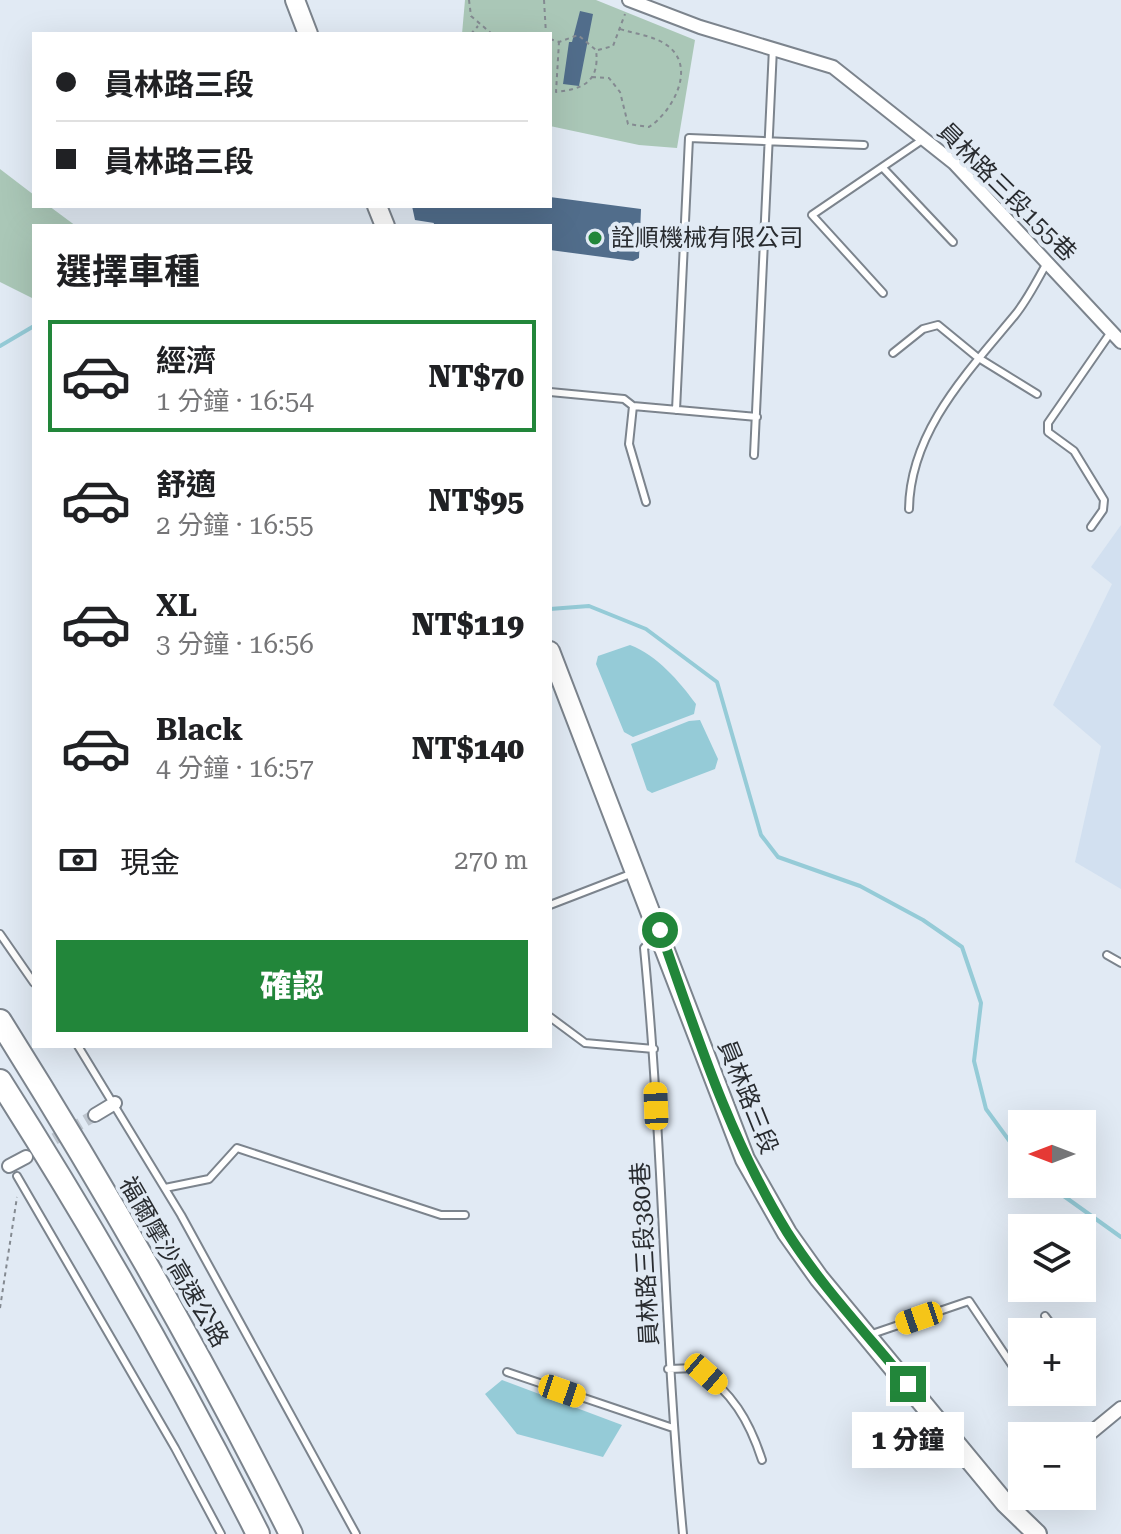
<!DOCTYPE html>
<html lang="zh-TW">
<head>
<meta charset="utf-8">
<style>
  body { margin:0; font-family:"Roboto Serif","Noto Sans TC",serif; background:#f6f6f6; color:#202124; height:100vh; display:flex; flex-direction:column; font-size:30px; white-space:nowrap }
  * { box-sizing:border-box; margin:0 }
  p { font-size:26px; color:#757577 }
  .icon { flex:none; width:44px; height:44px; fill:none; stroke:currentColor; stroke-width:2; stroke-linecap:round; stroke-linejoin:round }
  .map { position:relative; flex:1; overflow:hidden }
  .side { position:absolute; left:32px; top:224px; width:520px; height:824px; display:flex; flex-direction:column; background:#fff; border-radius:0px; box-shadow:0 8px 32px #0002 }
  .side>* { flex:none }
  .banner { position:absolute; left:32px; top:32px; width:520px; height:176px; border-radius:0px; box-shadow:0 8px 32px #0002; display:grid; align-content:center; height:176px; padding:0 24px; background:#fff }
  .needle { width:52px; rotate:270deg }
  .fabs { position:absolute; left:1008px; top:1110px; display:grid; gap:16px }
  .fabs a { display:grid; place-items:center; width:88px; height:88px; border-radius:0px; background:#fff; box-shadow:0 8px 32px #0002; font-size:40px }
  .end { position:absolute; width:36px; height:36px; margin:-18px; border:10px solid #22863a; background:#fff; box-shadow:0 0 0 4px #fff }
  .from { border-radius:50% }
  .bubble { position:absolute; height:56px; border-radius:0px; background:#fff; box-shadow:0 8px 32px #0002; font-size:26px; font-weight:800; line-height:56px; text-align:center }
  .car { position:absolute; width:24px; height:48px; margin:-24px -12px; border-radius:10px; box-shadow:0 0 6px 2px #0007; background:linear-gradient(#f5c518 24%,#345 0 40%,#f5c518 0 76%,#345 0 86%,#f5c518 0) }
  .banner b { display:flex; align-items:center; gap:28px; height:76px; font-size:30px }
  .banner b+b { border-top:2px solid #e0e0e0 }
  .banner i { width:20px; height:20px; background:#202124 }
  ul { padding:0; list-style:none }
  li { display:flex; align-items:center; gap:24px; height:112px; margin:0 16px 12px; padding:0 8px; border:4px solid transparent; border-radius:0px }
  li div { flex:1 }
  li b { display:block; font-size:30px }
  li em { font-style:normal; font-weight:800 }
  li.on { border-color:#22863a }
  li>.icon { width:72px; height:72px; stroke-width:1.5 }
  h2 { padding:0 24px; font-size:36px; line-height:96px }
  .pay { display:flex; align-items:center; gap:20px; height:88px; padding:0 24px; font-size:30px }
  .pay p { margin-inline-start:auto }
  .action { display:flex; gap:16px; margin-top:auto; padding:16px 24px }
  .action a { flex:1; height:92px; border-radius:0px; background:#22863a; color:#fff; font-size:32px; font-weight:800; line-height:92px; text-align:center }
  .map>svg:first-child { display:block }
</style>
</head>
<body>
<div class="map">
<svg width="1121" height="1534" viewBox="0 0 1121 1534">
  <rect width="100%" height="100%" fill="#e1eaf4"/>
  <path fill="#d2e0f0" d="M 1121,525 L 1121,889 L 1075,862 L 1101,746 L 1053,705 L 1112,584 L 1091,567 Z"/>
  <path fill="#aac7b7" d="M 465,0 L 596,0 L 695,40 L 677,148 L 639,145 L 550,126 L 550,34 L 462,34 Z
    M 0,169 L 34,195 L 34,206 L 49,206 L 76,226 L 34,226 L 34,299 L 0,282 Z"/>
  <path fill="#95cbd7" d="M 630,645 C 657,655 679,681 696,704 L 694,714 L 633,737 L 624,732 L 596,664 L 598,656 Z
    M 700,720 L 718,759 L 715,769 L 652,793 L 647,790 L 631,744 L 689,721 Z
    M 502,1380 L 622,1425 L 603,1457 L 517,1434 L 485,1394 Z"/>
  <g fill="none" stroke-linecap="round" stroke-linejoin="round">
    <path stroke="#95cbd7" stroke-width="4" d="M 0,346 L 34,326
      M 550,609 L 589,606 L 646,629 L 717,682 L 761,835 L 778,857 L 860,886 L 923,920 L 962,947 L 981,1003 L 974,1061 L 986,1109 L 1022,1158
      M 1047,1184 L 1121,1237"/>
  </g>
  <path fill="#516d8b" d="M 580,11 L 593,14 L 579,86 L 563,84 L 569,42 L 572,42 Z
    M 550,197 L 641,209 L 639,258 L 633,261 L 550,250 L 550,226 L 433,226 L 434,223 L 415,220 L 412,206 L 550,206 Z"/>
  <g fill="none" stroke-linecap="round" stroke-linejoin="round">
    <path stroke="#bcc4cd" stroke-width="12" stroke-dasharray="12 6" stroke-linecap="butt" d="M 39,1148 L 95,1115"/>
    <g stroke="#7c848d" stroke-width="10">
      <path id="service" d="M 884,169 L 953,242
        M 883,293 L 812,215 L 922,140
        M 893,353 L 923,329 L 938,325 L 977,357 L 1037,394
        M 550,392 L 624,399 L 633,406 L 757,417
        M 633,406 L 629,444 L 646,502
        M 676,410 L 689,138 L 864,145
        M 754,455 L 773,48
        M 909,509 C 910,431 968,372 1015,315 C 1028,299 1037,280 1047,263
        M 1091,527 L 1103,510 L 1104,500 L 1074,451 L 1048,432 L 1048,423 L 1111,332
        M 550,905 L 633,873
        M 0,934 L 34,983
        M 655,936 L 644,948 C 663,1143 664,1339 683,1534
        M 1107,955 L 1121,963
        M 550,1017 L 585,1043 L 654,1049
        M 78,1046 L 181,1215 L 356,1534
        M 17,1176 L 175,1448 L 221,1534
        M 165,1188 L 209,1179 L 237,1148 L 441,1215 L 465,1215
        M 1045,1316 L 1057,1332
        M 872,1334 L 969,1301 L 1022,1380
        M 668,1369 L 697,1368 C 732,1392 749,1420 762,1460
        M 507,1372 L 673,1428"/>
    </g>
    <g stroke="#7c848d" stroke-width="16">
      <path id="minor" d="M 629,0 L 700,27 L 833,67 L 954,163 L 1121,342
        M 95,1115 L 115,1103
        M 9,1166 L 26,1157
        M 1082,1440 L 1121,1408
        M 1005,1503 L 1022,1489"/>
    </g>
    <g stroke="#7c848d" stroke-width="22">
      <path id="primary" d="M 295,0 L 308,34
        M 377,206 L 385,226
        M 550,651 L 745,1159 L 787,1233 L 819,1278 L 1005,1503 L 1037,1534"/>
    </g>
    <g stroke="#7c848d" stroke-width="26">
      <path id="motorway" d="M 0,1021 C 105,1188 203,1358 291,1534
        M 0,1081 C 93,1227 180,1379 258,1534"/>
    </g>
    <path stroke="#848a91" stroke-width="2" stroke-dasharray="4 4" stroke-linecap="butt" d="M 469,0 L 471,16 L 492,34
      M 544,0 L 546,34
      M 471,34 L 478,26
      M 550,39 L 559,42 L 578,35 L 596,50 C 600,82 583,89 556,92 L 559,42
      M 598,50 L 613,46 L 625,14
      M 592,77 L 609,78 L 620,92 L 628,124 L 649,127 C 672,112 697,68 668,46 C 655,36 636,34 620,29
      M 0,1308 L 17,1197"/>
    <use href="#service" stroke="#fff" stroke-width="6"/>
    <use href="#minor" stroke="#fff" stroke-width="12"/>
    <use href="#primary" stroke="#fff" stroke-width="18"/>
    <use href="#motorway" stroke="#fff" stroke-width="22"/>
  </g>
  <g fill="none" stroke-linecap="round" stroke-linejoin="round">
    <path stroke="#22863a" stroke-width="10" d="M 660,930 C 696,1033 729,1138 787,1232 C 821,1286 867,1334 908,1384"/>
  </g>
  <circle fill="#22863a" stroke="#e1eaf4" stroke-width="3" cx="595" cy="238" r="8"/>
  <g text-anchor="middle" stroke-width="8" stroke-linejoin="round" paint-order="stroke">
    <g font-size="24" fill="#292c30" stroke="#e1eaf4">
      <text transform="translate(1007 192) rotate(45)" y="8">員林路三段155巷</text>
      <text transform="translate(748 1097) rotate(68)" y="8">員林路三段</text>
      <text transform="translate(645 1254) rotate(-93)" y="8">員林路三段380巷</text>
      <text transform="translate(174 1262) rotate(60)" y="8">福爾摩沙高速公路</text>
    </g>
    <g font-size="24" fill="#292c30" stroke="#e1eaf4" text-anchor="start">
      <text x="611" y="246">詮順機械有限公司</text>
    </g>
  </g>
</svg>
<div class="fabs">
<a><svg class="needle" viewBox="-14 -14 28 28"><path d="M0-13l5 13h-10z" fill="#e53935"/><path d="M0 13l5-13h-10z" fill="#757577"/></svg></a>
<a><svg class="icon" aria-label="layers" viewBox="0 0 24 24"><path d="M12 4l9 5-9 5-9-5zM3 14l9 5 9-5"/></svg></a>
<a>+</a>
<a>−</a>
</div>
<i class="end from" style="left:660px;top:930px"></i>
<i class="end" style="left:908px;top:1384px"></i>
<div class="bubble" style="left:852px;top:1412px;width:112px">1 分鐘</div>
<i class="car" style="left:656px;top:1106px;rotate:358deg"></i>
<i class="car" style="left:919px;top:1318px;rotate:251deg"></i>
<i class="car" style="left:706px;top:1374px;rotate:131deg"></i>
<i class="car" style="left:562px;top:1391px;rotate:109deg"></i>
<div class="banner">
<b><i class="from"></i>員林路三段</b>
<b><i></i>員林路三段</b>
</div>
<section class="side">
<h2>選擇車種</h2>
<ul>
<li class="on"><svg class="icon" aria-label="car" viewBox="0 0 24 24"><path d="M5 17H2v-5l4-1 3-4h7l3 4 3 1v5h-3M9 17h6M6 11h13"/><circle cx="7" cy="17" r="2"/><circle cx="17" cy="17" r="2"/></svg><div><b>經濟</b><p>1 分鐘 · 16:54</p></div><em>NT$70</em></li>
<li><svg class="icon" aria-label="car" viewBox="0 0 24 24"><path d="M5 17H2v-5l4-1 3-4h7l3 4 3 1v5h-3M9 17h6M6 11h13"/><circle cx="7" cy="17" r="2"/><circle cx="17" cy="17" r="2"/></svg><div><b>舒適</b><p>2 分鐘 · 16:55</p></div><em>NT$95</em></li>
<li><svg class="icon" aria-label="car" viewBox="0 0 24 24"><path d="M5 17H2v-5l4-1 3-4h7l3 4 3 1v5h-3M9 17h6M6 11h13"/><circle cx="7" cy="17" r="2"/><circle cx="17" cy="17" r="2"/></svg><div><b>XL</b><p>3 分鐘 · 16:56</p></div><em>NT$119</em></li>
<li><svg class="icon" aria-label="car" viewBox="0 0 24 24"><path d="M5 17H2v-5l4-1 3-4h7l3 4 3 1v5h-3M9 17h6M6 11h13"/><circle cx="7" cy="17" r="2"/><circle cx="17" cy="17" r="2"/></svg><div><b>Black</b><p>4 分鐘 · 16:57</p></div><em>NT$140</em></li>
</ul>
<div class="pay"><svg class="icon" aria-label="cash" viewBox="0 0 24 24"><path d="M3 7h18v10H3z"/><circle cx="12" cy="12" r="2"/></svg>現金<p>270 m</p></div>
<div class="action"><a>確認</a></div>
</section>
</div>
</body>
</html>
